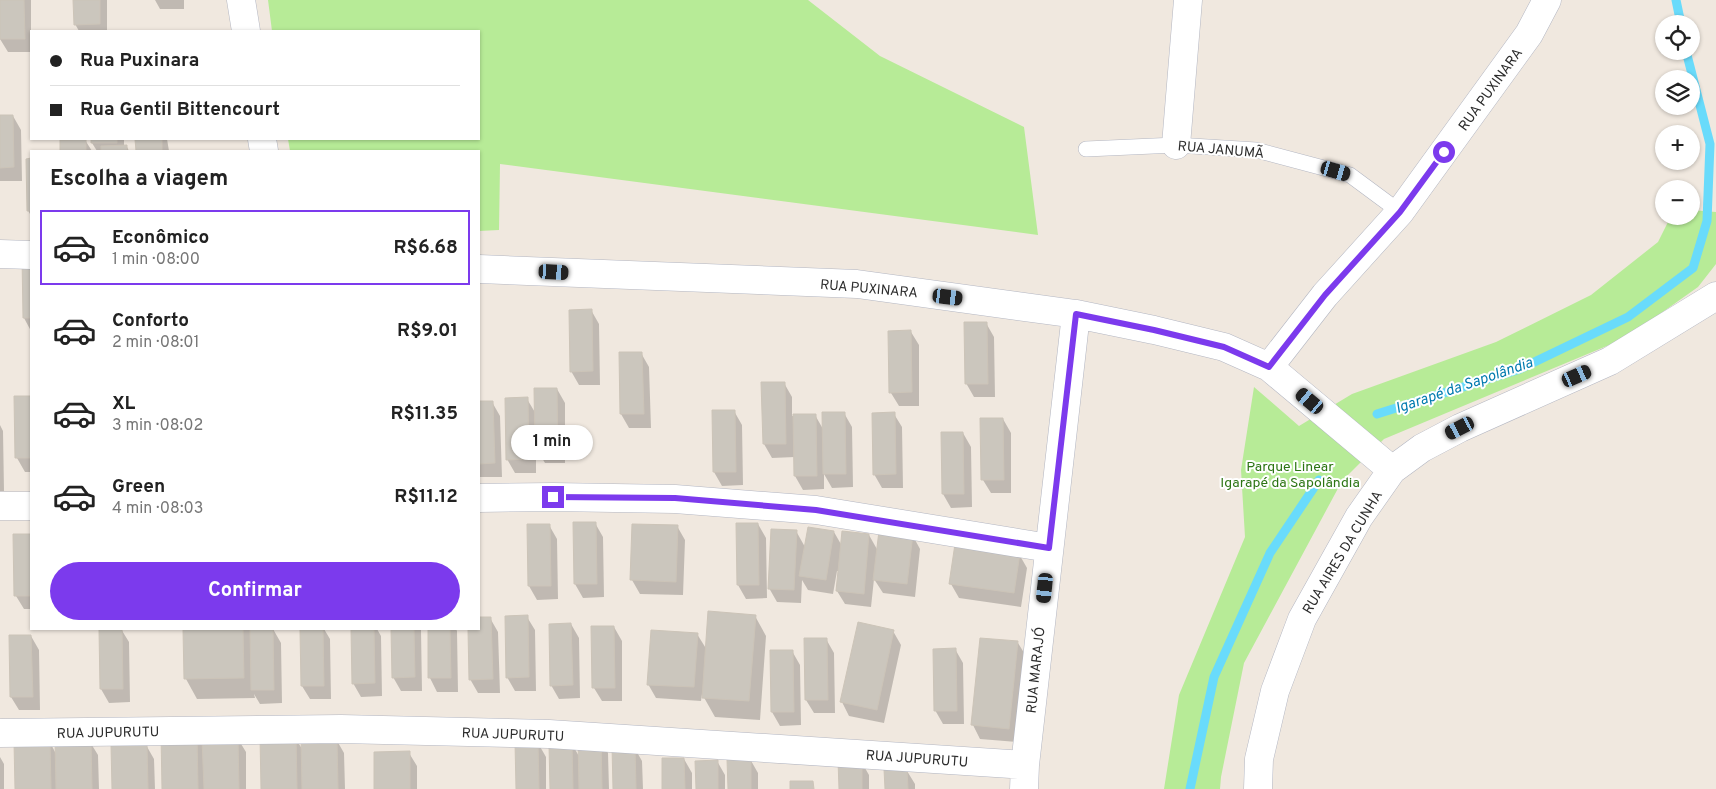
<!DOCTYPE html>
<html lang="pt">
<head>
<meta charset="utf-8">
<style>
  body { margin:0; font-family:Overpass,sans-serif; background:#f6f6f6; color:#222; height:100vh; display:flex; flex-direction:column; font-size:19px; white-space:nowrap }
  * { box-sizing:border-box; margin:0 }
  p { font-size:16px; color:#767676 }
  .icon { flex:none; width:28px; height:28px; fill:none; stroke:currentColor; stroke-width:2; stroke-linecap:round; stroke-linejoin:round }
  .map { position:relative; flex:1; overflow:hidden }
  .details { position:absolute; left:30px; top:150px; width:450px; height:480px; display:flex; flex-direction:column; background:#fff; border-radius:0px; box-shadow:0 1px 4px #0004 }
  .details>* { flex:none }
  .top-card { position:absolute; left:30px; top:30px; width:450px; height:110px; border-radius:0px; box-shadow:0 1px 4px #0004; display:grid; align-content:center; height:110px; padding:0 20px; background:#fff }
  .tools { position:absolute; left:1655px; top:15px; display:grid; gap:10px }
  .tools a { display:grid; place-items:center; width:45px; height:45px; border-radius:50%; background:#fff; box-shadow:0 1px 4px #0004; font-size:25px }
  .end { position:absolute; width:22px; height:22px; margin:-11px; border:6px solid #7c3aed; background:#fff; box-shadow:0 0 0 2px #fff }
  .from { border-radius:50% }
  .bubble { position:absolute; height:35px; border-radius:18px; background:#fff; box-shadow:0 1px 4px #0004; font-size:16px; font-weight:700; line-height:35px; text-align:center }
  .car { position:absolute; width:15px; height:30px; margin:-15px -8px; border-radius:6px; box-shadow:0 0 4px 1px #0007; background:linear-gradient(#222 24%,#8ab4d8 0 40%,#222 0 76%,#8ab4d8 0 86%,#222 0) }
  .top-card b { display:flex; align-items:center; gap:18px; height:48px; font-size:19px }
  .top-card b+b { border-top:1px solid #e0e0e0 }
  .top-card i { width:12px; height:12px; background:#222 }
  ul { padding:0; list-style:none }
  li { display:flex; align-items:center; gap:15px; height:75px; margin:0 10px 8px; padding:0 10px; border:2px solid transparent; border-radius:0px }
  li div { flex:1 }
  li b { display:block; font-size:19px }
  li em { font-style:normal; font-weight:700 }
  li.on { border-color:#7c3aed }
  li>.icon { width:45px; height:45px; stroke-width:1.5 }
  h2 { padding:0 20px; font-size:22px; line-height:60px }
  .cta { display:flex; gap:10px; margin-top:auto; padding:10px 20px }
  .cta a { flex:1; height:58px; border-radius:30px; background:#7c3aed; color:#fff; font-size:20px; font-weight:700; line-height:58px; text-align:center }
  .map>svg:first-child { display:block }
</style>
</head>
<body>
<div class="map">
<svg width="1716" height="789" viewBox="0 0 1716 789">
  <rect width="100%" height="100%" fill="#f0e8df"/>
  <path fill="#b7eb97" d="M 268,0 L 808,0 L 880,56 L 1024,127 L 1038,235 L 500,164 L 499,230 L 479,231 L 479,151 L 290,151 L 288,139 L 479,139 L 479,31 L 272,31 Z
    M 1691,210 L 1716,212 L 1716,264 L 1698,287 L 1626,338 L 1384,439 L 1342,481 L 1244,663 L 1221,777 L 1220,789 L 1164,789 L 1179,695 L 1245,537 L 1241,470 L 1254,387 L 1299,426 L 1352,394 L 1496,342 L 1591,295 L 1658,242 L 1671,216 L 1691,216 Z"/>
  <path fill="#0003" d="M 0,0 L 31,0 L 31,52 L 8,52 L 0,39 Z
    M 75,0 L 107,0 L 107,31 L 79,31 L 75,24 Z
    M 155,0 L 184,0 L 184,9 L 160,9 Z
    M 0,116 L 13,116 L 21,130 L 22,181 L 0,181 Z
    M 92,139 L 124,139 L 124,147 L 127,147 L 129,151 L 97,151 L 92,143 Z
    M 137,139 L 167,139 L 169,151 L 137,151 Z
    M 85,140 L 92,151 L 62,151 L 61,141 Z
    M 27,160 L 31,160 L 31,216 L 28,210 Z
    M 31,257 L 31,331 L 24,318 L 23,258 Z
    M 591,310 L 599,324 L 600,385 L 579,385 L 571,371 Z
    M 986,323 L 994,337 L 995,397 L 974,397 L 966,383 Z
    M 911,332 L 919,345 L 919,406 L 899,406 L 891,393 Z
    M 641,353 L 649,367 L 651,428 L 629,428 L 621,414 Z
    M 784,383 L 792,397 L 792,416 L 815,415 L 823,429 L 844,413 L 852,427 L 853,487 L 832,488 L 824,474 L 824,489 L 803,490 L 795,476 L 795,457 L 772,458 L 764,444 Z
    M 557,389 L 565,403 L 565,463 L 545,463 L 536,448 L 536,473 L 515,473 L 507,459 L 527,399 L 536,414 Z
    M 16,398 L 31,398 L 31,472 L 25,472 L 17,458 Z
    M 492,402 L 500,416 L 502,477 L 480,477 L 479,474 L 479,403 Z
    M 713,411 L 734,411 L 742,425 L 743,485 L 722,486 L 714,472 Z
    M 894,414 L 902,427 L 903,488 L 882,488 L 874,474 Z
    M 1003,419 L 1011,433 L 1011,493 L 991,493 L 983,480 Z
    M 0,425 L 3,431 L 4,491 L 0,491 Z
    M 963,433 L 971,447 L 972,507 L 951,508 L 943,494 Z
    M 595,523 L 603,537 L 604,597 L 583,598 L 575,584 Z
    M 758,524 L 766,538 L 767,598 L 746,599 L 738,585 Z
    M 549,525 L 557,539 L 558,599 L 537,600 L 529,586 Z
    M 633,526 L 677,526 L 685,540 L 683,595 L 640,594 L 632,580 Z
    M 796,531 L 805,547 L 834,532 L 842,546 L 869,535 L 878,551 L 913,536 L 920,549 L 915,597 L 883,593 L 874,579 L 871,607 L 845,604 L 837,591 L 839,571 L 837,571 L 833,594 L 808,590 L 802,580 L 801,603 L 777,602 L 769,588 Z
    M 14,535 L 31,535 L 31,609 L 24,609 L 16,596 Z
    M 1019,554 L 1027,568 L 1021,607 L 959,598 L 951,584 Z
    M 755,616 L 766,636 L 760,720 L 715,717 L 702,694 L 701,701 L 656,698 L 648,684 L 697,634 L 707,650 Z
    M 527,617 L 535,630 L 536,691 L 515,691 L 507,677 Z
    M 490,618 L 498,632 L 500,693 L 478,693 L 470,679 L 470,629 L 479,629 L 479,619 Z
    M 571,624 L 579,638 L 580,698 L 559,699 L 551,685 Z
    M 614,627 L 622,641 L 622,701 L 602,701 L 594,688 Z
    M 100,629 L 121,629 L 129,642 L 130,702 L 109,703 L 101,689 Z
    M 185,629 L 273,629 L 281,643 L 282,703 L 260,704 L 254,694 L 255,698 L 197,699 L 186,679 Z
    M 301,629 L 324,629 L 330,639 L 331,699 L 310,699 L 302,686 Z
    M 352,629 L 377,629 L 381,636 L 382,696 L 361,697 L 353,683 Z
    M 392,629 L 420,629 L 421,630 L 422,691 L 401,691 L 393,677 Z
    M 429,629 L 456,629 L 457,631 L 458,692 L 437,692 L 430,678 Z
    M 893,631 L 901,645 L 884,723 L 849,716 L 842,702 Z
    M 31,636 L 39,650 L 40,710 L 19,710 L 11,697 Z
    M 826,639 L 834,653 L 835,713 L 814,713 L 806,700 Z
    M 1018,643 L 1026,656 L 1017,742 L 980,739 L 973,725 Z
    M 955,649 L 963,663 L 964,724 L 943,724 L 935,710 Z
    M 792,651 L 800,665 L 801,725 L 780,726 L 772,712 Z
    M 197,735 L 204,747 L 238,739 L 246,752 L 246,789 L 164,789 Z
    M 295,737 L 302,749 L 336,739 L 344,753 L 345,789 L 262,789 Z
    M 600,739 L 608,753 L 609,789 L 551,789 L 572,744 L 580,758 Z
    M 50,742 L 56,754 L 90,742 L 98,755 L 99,789 L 16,789 Z
    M 538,743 L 546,757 L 546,789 L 517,789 Z
    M 146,745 L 154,759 L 155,789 L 113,789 Z
    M 634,747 L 642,761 L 643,789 L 614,789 Z
    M 409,753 L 417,766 L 417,789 L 376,789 Z
    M 0,757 L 4,764 L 4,789 L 0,789 Z
    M 684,759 L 692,773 L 692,789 L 663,789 Z
    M 750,759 L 758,773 L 758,789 L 729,789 Z
    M 717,761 L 725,775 L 725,789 L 697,789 Z
    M 861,761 L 869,775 L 869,789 L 840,789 Z
    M 907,771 L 915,784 L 915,789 L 886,789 Z"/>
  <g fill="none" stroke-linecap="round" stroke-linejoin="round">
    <path stroke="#69dbfb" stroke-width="9" d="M 1676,0 L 1681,24
      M 1377,414 L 1520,369 L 1628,317 L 1693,268 L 1707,221 L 1710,144 L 1686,51
      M 1190,789 L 1214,677 L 1270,553 L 1319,480"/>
  </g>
  <path fill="#cbc6bd" stroke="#ccc4b8" d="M 0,0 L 24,0 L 25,39 L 0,39 Z
    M 73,0 L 100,0 L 100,24 L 74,25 Z
    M 0,115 L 13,115 L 14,167 L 0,168 Z
    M 86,139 L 86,151 L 60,151 L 60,140 Z
    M 91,139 L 117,139 L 117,143 L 91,143 Z
    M 135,139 L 162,139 L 162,151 L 136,151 Z
    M 127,145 L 127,151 L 101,151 L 101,146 Z
    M 31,158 L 31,211 L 27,211 L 26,159 Z
    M 22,256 L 31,256 L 31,318 L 23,318 Z
    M 592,309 L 593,371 L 570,372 L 569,310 Z
    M 964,322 L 987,322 L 988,384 L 965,384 Z
    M 911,330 L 912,392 L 889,393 L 888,331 Z
    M 619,352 L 642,352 L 644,414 L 620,414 Z
    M 761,382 L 785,382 L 786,444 L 763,444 Z
    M 534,388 L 557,388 L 558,450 L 535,450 Z
    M 14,396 L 31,396 L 31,458 L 15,458 Z
    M 528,397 L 529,459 L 506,460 L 505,398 Z
    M 479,401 L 493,401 L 495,463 L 479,464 Z
    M 712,410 L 735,410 L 736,472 L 713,472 Z
    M 822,412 L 845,412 L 846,474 L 823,474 Z
    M 895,412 L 896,474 L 873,475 L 872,413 Z
    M 793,414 L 816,414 L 817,476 L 794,476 Z
    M 980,418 L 1003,418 L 1004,480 L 981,480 Z
    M 941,432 L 963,432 L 964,494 L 942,494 Z
    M 573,522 L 596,522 L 597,584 L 574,584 Z
    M 736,523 L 758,523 L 759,585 L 737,585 Z
    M 527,524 L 550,524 L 551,586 L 528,586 Z
    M 632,524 L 678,525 L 676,582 L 630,580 Z
    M 808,527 L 834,531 L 826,580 L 799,576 Z
    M 771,529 L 797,530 L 794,590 L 768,589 Z
    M 842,531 L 869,534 L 864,594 L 836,591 Z
    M 879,531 L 913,534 L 907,584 L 873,580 Z
    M 13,534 L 31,534 L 31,596 L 14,596 Z
    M 955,544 L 1020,553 L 1014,593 L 949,584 Z
    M 708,611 L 756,615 L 749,701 L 702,698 Z
    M 528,615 L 529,677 L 506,678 L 505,616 Z
    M 479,617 L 491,617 L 493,679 L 469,680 L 468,629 L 479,629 Z
    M 858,622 L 894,630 L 877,710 L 840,702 Z
    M 571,623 L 573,685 L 550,686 L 549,624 Z
    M 591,626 L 614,626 L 615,688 L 592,688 Z
    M 99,629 L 122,629 L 123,689 L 100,689 Z
    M 183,629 L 243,629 L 244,678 L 184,679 Z
    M 250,629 L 273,629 L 274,690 L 251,690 Z
    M 300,629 L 323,629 L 324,686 L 301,686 Z
    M 351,629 L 374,629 L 375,683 L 352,684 Z
    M 391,629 L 414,629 L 415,677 L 392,678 Z
    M 428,629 L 450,629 L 451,678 L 428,678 Z
    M 651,630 L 698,633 L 694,687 L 647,685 Z
    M 9,635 L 31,635 L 33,697 L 10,697 Z
    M 804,638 L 827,638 L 828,700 L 805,700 Z
    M 980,638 L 1018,641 L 1009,729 L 971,725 Z
    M 956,648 L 957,711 L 934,711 L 933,649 Z
    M 770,650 L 793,650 L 794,712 L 771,712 Z
    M 161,734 L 197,734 L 198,789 L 162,789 Z
    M 296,735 L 297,789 L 261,789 L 260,736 Z
    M 238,737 L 239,789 L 204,789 L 202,738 Z
    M 301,738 L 337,738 L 338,789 L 302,789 Z
    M 578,738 L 601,738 L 602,789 L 579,789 Z
    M 91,740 L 92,789 L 56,789 L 55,741 Z
    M 50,741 L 51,789 L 15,789 L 14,742 Z
    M 515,742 L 538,742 L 539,789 L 516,789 Z
    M 572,743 L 573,789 L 550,789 L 549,744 Z
    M 147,744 L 148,789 L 112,789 L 111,745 Z
    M 612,746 L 635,746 L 636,789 L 613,789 Z
    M 410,751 L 410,789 L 374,789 L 374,752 Z
    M 662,758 L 684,758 L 685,789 L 662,789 Z
    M 751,758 L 751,789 L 728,789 L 727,759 Z
    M 718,760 L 718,789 L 696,789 L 695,761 Z
    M 838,760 L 862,760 L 862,789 L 839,789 Z
    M 884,769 L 907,769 L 908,789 L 885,789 Z
    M 790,781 L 813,781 L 814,789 L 790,789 Z"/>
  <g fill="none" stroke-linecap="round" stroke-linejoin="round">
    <g stroke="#b3b6c2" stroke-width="16">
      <path id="service" d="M 1086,149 L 1176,145 L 1256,150 L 1350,175 L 1400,212"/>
    </g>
    <g stroke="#b3b6c2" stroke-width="29">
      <path id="minor" d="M 241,0 L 246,31
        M 262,139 L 264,151
        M 1176,145 L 1188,0
        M 0,254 L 31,255
        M 479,269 L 857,284 L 1076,314 L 1154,330 L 1224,347 L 1269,367 L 1392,470
        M 1269,367 L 1325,295 L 1400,212 L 1529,34 L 1547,0
        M 479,498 L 553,497 L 675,499 L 816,510 L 1049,548
        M 0,506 L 31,506
        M 0,733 L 341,729 L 549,734 L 1025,765
        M 1024,789 L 1025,765 L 1076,314
        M 1258,789 L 1259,759 L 1275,691 L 1302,619 L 1359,517 L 1392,470 L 1422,448 L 1460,428 L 1610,361 L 1716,296"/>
    </g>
    <use href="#service" stroke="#fff" stroke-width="15"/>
    <use href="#minor" stroke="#fff" stroke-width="28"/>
  </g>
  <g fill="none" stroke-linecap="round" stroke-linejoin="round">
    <path stroke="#7c3aed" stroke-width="6" d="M 553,497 L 675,498 L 816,510 L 1049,548 L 1076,314 L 1154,330 L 1224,347 L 1269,367 L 1325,295 L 1400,212 L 1444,152"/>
  </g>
  <g text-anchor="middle" stroke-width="4" stroke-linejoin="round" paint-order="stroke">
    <g font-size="14" fill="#2d2d2d" stroke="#fff">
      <text transform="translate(1490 89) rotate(-54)" y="5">RUA PUXINARA</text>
      <text transform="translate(1221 149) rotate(5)" y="5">RUA JANUMÃ</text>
      <text transform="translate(869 288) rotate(5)" y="5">RUA PUXINARA</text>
      <text transform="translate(1342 552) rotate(-59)" y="5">RUA AIRES DA CUNHA</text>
      <text transform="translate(1035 670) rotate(-84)" y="5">RUA MARAJÓ</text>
      <text transform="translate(108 732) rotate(-1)" y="5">RUA JUPURUTU</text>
      <text transform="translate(513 734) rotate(2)" y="5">RUA JUPURUTU</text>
      <text transform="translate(917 758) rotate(4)" y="5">RUA JUPURUTU</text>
    </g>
    <g font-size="14" fill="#2c7513" stroke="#fff">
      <text x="1290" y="471">Parque Linear<tspan x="1290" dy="16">Igarapé da Sapolândia</tspan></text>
    </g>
    <g font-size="15" font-style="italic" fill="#007aaf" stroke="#fff">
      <text transform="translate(1464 385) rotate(-19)" y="5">Igarapé da Sapolândia</text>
    </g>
  </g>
</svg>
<div class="tools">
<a><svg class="icon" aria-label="locate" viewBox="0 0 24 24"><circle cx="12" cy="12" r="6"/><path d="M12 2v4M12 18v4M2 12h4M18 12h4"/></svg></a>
<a><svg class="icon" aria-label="layers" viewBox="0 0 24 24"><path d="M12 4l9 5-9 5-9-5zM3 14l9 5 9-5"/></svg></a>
<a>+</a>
<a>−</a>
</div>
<i class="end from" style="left:1444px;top:152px"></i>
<i class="end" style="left:553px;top:497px"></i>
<div class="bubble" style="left:511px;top:425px;width:82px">1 min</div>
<i class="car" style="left:1336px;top:171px;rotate:106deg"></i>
<i class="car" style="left:554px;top:272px;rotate:93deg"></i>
<i class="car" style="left:948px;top:297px;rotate:97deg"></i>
<i class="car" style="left:1577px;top:376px;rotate:66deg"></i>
<i class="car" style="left:1310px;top:401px;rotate:310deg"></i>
<i class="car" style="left:1460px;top:428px;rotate:243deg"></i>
<i class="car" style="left:1045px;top:588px;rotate:186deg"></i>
<div class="top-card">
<b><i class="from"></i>Rua Puxinara</b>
<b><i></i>Rua Gentil Bittencourt</b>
</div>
<section class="details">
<h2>Escolha a viagem</h2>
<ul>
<li class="on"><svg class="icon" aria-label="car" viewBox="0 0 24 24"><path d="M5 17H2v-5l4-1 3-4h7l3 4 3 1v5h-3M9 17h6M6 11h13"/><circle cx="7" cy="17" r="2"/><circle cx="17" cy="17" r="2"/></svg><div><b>Econômico</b><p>1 min · 08:00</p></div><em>R$6.68</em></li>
<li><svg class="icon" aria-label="car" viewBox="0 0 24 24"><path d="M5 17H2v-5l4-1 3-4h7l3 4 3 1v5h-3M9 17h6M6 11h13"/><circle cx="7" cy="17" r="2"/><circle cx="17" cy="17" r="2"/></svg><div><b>Conforto</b><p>2 min · 08:01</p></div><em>R$9.01</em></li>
<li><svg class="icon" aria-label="car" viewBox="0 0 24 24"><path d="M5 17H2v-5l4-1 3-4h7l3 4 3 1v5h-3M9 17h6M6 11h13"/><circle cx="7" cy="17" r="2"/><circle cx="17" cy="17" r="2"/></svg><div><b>XL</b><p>3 min · 08:02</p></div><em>R$11.35</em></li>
<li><svg class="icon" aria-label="car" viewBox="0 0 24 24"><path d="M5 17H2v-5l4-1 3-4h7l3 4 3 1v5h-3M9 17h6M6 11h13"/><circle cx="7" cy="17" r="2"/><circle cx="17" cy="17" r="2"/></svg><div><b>Green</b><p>4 min · 08:03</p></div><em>R$11.12</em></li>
</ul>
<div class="cta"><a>Confirmar</a></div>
</section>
</div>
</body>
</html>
